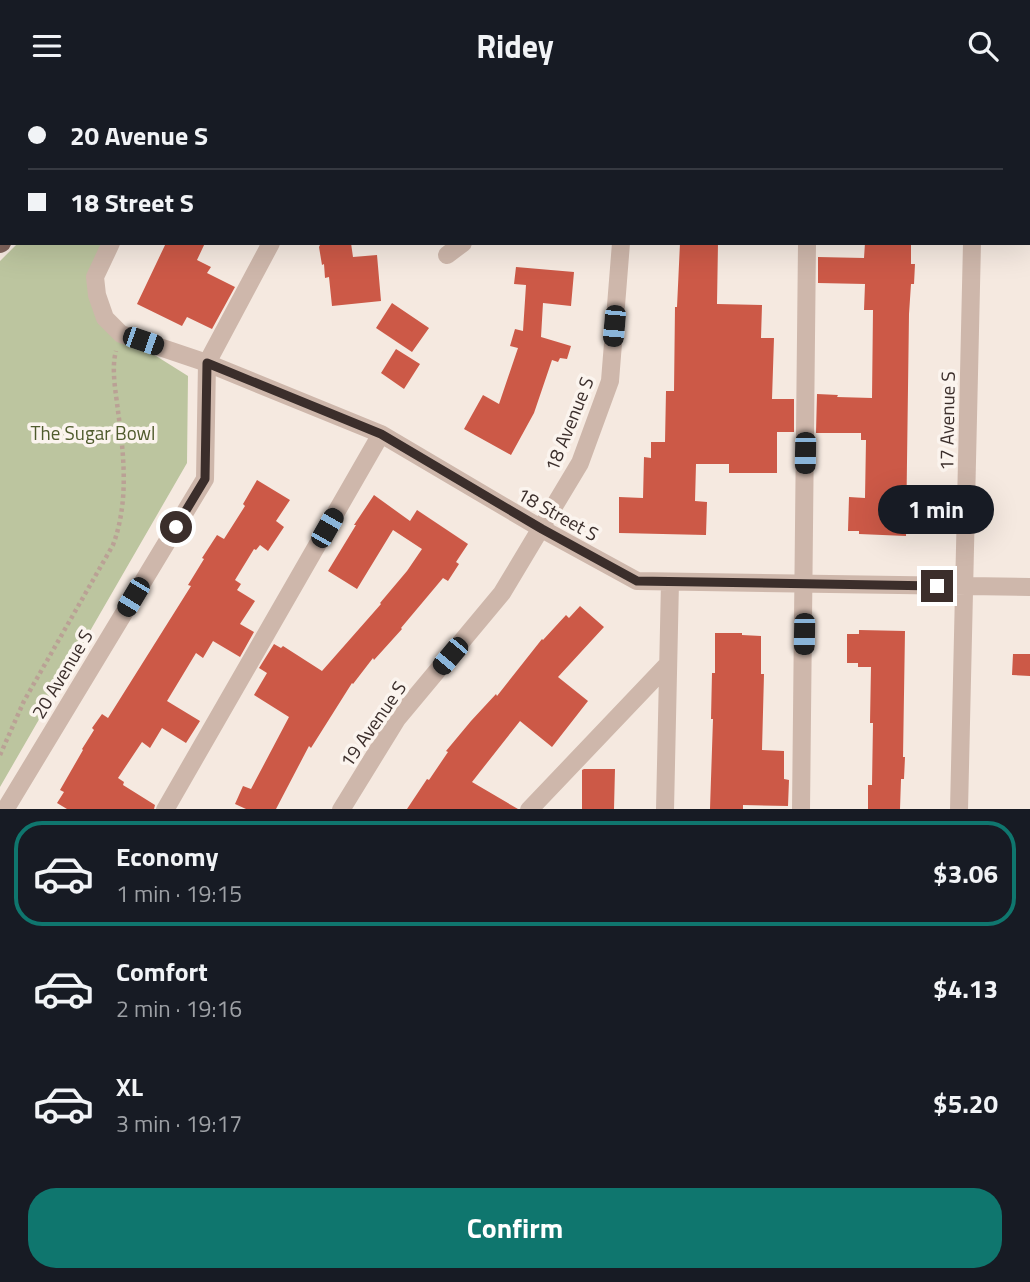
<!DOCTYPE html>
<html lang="en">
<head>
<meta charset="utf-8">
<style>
  body { margin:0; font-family:"Titillium Web",sans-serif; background:#20242c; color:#f1f3f6; height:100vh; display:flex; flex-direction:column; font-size:26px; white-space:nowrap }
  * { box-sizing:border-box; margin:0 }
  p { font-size:23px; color:#9ea1a6 }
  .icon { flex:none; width:38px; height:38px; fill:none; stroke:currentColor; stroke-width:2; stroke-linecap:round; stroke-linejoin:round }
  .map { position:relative; height:718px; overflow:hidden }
  .panel { display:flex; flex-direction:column; background:#171b24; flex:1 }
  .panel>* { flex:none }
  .top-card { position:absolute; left:0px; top:0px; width:1031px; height:154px; box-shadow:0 7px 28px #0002; display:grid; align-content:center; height:154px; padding:0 28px; background:#171b24 }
  .end { position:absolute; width:32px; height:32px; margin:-16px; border:9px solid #3b2e2b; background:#fff; box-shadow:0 0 0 4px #fff }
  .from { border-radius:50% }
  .bubble { position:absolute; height:49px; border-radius:24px; background:#171b24; box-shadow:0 7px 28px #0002; font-size:23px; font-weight:700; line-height:49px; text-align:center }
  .car { position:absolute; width:21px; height:42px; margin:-21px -10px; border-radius:9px; box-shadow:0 0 5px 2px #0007; background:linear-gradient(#222 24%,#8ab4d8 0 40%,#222 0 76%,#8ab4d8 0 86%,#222 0) }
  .top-card b { display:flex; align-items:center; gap:24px; height:66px; font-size:26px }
  .top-card b+b { border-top:2px solid #363941 }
  .top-card i { width:18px; height:18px; background:#f1f3f6 }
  ul { padding:12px 0 0; list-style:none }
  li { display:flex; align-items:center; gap:21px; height:105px; margin:0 14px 10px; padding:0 14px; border:4px solid transparent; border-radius:28px }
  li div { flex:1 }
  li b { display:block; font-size:26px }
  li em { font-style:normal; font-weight:700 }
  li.active { border-color:#0f766e }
  li>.icon { width:63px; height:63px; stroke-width:1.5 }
  .cta { display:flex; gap:14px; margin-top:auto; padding:14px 28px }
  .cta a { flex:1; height:80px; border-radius:28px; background:#0f766e; color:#fff; font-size:28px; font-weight:700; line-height:80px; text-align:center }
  header { display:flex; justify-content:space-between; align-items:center; height:91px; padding:0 28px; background:#171b24; font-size:32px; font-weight:700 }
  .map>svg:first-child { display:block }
</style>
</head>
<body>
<header><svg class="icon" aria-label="menu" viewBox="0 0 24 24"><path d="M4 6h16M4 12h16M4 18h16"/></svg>Ridey<svg class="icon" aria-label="search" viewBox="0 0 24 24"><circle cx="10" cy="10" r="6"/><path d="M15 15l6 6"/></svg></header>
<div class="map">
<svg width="1030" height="719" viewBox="0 0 1030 719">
  <rect width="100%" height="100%" fill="#f5e9e0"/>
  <path fill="#bcc59f" d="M 18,152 L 111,152 L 95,186 L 121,243 L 188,285 L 187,372 L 0,696 L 0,170 Z"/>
  <path fill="#cc5947" d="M 166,152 L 205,152 L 197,169 L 211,176 L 207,182 L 235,196 L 212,238 L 187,226 L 182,235 L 137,213 Z
    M 337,152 L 351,152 L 353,166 L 377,164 L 381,210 L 332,215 L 329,186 L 325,187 L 324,173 L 322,174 L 319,156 L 320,154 Z
    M 680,152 L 718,152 L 717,213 L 762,214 L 761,247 L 774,247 L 772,308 L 794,308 L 794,341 L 777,341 L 777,382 L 729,382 L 729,373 L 696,373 L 695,410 L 707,411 L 706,444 L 619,442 L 619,406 L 643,407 L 644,366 L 651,367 L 651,351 L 665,351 L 666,300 L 674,300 L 675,216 L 677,216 Z
    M 865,152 L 911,152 L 911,173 L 915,173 L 914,193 L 911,193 L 909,223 L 906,445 L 859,443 L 859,440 L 848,440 L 849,406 L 865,407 L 866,349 L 861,349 L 861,342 L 816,342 L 817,303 L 838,304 L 837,306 L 872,307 L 873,219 L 864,219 L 865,193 L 818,192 L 818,166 L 864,167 Z
    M 516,176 L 574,181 L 571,215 L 543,212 L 541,246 L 571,255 L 567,268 L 560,267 L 558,271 L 552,269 L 534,322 L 511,364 L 464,338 L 483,304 L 499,313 L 518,257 L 510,255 L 515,238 L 523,240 L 526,194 L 514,193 Z
    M 392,212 L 429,237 L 412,261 L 376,237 Z
    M 396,258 L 420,273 L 404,298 L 381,282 Z
    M 257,389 L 290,409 L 276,430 L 284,436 L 268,460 L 260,454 L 256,459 L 254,458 L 235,489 L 241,493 L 237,499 L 255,510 L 240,533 L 254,541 L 240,566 L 213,550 L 203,567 L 196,562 L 167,610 L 200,630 L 186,652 L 162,637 L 150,657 L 142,651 L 118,687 L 124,691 L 123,694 L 155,714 L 154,718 L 67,718 L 57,712 L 64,701 L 60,699 L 83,659 L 82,658 L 94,639 L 92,637 L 102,623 L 108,627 L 191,495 L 188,494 L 204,468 L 202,467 L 217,444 L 224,448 L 245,415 L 243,413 Z
    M 374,404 L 410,430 L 417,419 L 468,453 L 456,471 L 459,473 L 448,490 L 443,487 L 401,537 L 402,538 L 374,569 L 373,567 L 353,593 L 352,592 L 311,657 L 309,655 L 276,718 L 246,718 L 235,713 L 243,695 L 251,698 L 289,626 L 254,604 L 267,582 L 259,577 L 274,553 L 281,557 L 283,555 L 322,580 L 381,513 L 380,512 L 407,480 L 422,458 L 393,439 L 357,498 L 328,480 L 356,434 L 354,434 Z
    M 580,515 L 604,536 L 558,586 L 588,610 L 552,656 L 520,630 L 472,691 L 518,718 L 407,718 L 427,688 L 429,689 L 448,661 L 446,660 L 471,630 L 496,603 L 497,605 L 542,548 L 543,549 L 566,524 L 569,527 Z
    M 859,539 L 905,540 L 903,666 L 905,666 L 904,688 L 901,688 L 900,718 L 868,718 L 868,694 L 872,694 L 873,632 L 870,632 L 871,576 L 858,576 L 858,572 L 847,572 L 847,543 L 859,543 Z
    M 715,542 L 742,542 L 742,544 L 761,545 L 761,583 L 764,583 L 762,659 L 784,660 L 784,688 L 789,689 L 788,715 L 743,714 L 743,718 L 710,718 L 713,628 L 711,628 L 712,582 L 715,582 Z
    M 1013,563 L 1030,563 L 1030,585 L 1012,584 Z
    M 584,678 L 615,678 L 614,718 L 582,718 L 582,679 Z"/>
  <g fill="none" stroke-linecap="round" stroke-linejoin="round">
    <path stroke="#baa195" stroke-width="4.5" stroke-dasharray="3.5 3.5" stroke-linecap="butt" d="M 40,2 L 41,0
      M 0,52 L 2,50
      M 0,664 L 24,610 L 113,454 C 129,411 124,365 118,320 C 116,302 111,278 116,260"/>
    <path stroke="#ceb7ab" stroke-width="18" d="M 183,2 L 183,0
      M 346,2 L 347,0
      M 471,2 L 471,0
      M 626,2 L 626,0
      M 808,2 L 808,0
      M 975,2 L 975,0
      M 111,152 L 95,186 L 97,204 L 105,227 L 121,243 L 207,272 L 381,343 L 542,438 L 637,490 L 1030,496
      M 447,164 L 463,152
      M 5,719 L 205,388 L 207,272 L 271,152
      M 165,719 L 381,343
      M 341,719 L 397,628 L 502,502 L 580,372 L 610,290 L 621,152
      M 529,719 L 668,573
      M 665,719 L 670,491
      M 801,719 L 807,152
      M 959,719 L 972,152"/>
    <path stroke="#7e635b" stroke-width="18" d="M 72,2 L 73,0
      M 127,2 L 129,0
      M 0,83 L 2,81
      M 0,153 L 2,152"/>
  </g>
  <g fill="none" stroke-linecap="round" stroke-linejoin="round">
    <path stroke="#3b2e2b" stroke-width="9" d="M 176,436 L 205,388 L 207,272 L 381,343 L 542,438 L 637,490 L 937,495"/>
  </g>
  <g text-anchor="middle" stroke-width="7" stroke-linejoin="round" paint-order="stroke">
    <g font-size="19" fill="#3b2e2b" stroke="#fbf4ee">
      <text transform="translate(947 330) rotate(-89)" y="7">17 Avenue S</text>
      <text transform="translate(569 333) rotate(-68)" y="7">18 Avenue S</text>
      <text transform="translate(558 423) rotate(29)" y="7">18 Street S</text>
      <text transform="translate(62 583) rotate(-59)" y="7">20 Avenue S</text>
      <text transform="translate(373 633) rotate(-55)" y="7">19 Avenue S</text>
    </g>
    <g font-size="19" fill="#4f5b2d" stroke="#fbf4ee">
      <text x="93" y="349">The Sugar Bowl</text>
    </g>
  </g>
</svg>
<i class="end from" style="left:176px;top:436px"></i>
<i class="end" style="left:937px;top:495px"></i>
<div class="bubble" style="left:878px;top:394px;width:116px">1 min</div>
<i class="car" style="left:614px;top:235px;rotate:185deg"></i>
<i class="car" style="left:143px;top:250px;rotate:109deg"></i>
<i class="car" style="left:805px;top:362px;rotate:181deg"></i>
<i class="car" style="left:327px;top:437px;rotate:30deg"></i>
<i class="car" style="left:133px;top:506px;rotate:211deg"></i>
<i class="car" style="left:804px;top:543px;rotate:181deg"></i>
<i class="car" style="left:450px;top:565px;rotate:220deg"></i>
<div class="top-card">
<b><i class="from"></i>20 Avenue S</b>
<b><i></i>18 Street S</b>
</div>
</div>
<section class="panel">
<ul>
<li class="active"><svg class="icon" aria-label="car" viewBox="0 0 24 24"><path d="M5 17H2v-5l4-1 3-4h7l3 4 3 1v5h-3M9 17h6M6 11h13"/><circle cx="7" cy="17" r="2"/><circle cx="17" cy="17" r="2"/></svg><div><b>Economy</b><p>1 min · 19:15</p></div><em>$3.06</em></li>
<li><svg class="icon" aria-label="car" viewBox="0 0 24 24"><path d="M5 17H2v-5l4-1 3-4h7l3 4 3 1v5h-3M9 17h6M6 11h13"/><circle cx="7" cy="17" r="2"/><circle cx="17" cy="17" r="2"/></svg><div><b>Comfort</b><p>2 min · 19:16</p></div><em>$4.13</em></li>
<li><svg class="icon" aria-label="car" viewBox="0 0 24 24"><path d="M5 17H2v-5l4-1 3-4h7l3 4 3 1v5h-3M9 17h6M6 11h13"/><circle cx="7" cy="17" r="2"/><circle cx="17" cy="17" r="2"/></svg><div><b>XL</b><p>3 min · 19:17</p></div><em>$5.20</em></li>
</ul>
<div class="cta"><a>Confirm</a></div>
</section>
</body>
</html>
